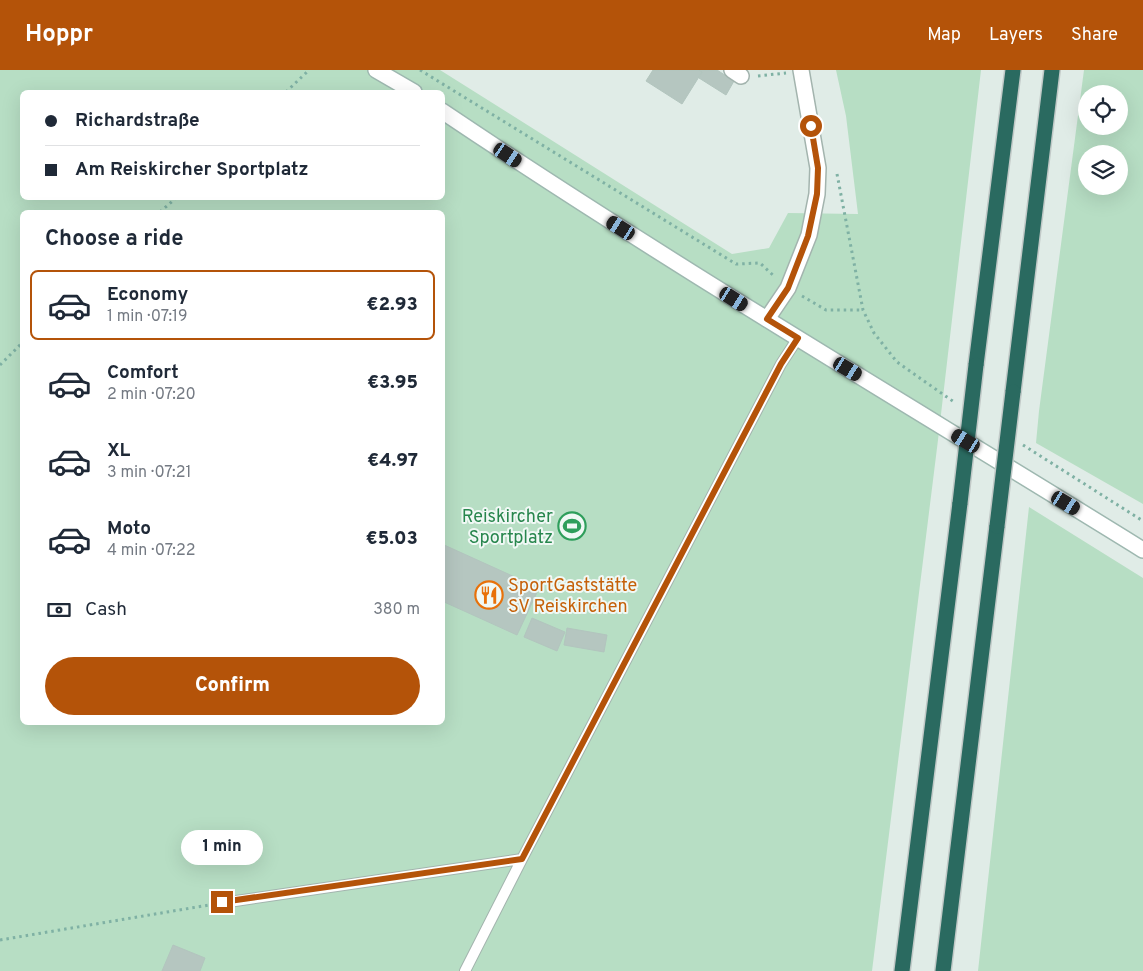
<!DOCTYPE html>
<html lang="en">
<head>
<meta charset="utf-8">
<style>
  body { margin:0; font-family:Overpass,sans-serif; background:#f2f2f3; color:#1f2937; height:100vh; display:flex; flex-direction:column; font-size:19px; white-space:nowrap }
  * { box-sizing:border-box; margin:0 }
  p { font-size:16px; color:#747a83 }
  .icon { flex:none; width:28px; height:28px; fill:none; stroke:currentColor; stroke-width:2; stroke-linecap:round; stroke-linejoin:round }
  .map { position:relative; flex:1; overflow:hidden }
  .details { position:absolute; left:20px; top:140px; width:425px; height:515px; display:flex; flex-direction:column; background:#fff; border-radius:8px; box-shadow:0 5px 20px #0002 }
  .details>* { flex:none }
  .guide { position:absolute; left:20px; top:20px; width:425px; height:110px; border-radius:8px; box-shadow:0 5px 20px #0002; display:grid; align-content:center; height:110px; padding:0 25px; background:#fff }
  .buttons { position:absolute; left:1078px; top:15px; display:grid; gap:10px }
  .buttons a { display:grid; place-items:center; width:50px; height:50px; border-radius:50%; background:#fff; box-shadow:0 5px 20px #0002; font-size:25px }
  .end { position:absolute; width:22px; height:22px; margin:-11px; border:6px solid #b45309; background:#fff; box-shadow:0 0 0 2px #fff }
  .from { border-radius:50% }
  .bubble { position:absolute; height:35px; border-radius:18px; background:#fff; box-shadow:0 5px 20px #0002; font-size:16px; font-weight:800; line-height:35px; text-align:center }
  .car { position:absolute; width:15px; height:30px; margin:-15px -8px; border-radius:6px; box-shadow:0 0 4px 1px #0007; background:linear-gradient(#222 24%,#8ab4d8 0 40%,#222 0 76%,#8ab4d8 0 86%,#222 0) }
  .guide b { display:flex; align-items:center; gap:18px; height:48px; font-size:19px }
  .guide b+b { border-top:1px solid #e0e1e3 }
  .guide i { width:12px; height:12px; background:#1f2937 }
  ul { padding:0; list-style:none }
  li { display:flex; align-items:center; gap:15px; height:70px; margin:0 10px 8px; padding:0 15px; border:2px solid transparent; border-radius:8px }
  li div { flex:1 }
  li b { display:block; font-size:19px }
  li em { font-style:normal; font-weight:800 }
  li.current { border-color:#b45309 }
  li>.icon { width:45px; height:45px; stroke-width:1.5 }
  h2 { padding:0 25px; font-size:22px; line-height:60px }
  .pay { display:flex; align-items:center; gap:12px; height:55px; padding:0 25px; font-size:19px }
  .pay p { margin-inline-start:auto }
  .cta { display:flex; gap:10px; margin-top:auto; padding:10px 25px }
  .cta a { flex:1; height:58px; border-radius:30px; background:#b45309; color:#fff; font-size:20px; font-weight:800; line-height:58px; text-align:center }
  header { display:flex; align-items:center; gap:30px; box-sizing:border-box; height:70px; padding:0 25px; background:#b45309; color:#fff }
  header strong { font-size:24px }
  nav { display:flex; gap:28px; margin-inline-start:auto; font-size:18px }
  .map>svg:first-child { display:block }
</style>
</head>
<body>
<header>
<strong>Hoppr</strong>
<nav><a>Map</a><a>Layers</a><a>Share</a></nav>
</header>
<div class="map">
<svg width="1143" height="901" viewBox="0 0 1143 901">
  <rect width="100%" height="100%" fill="#e0ece7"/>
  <path fill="#b7dec4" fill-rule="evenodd" d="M 0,0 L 440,0 L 732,184 L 769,178 L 788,143 L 858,144 L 846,46 L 836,0 L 981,0 L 938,370 L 872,901 L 0,901 ZM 22,22 L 442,22 L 442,128 L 22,128 ZM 22,142 L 442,142 L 442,652 L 22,652 Z
    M 1084,0 L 1143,0 L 1143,434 L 1036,373 L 1039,341 ZM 1086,24 L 1119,24 L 1119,56 L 1086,56 ZM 1086,84 L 1119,84 L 1119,116 L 1086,116 Z
    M 1029,437 L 1143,508 L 1143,901 L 978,901 Z"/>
  <path fill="#b5c6c0" stroke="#b2c5be" d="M 653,0 L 699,0 L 702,2 L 682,34 L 646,11 Z
    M 699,0 L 717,0 L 734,11 L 726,25 L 699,8 L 702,2 Z
    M 442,474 L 539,518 L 517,565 L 442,531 Z
    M 532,548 L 565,562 L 557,581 L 524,567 Z
    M 567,558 L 607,565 L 604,582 L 564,575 Z
    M 173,875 L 205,888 L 200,901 L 162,901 Z"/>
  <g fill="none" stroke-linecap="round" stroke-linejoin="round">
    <g stroke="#a3b4ae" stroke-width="12">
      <path id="service" d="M 222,833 L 522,789 L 781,294 L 798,268
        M 465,901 L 522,789"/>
    </g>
    <g stroke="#a3b4ae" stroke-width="18">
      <path id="minor" d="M 732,0 L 741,6
        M 767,249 L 788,218 L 809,165 L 817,124 L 818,98 L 801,0"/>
    </g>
    <g stroke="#9eb8b0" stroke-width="18">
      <path id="secondary" d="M 376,0 L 414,22
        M 442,41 C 671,195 909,335 1143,480"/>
    </g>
    <g stroke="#c1c9c7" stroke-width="18">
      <path id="motorway" d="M 976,295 L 1013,0
        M 1013,322 L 1052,0
        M 902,901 L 960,433
        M 943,901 L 997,456"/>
    </g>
    <path stroke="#7fb1a4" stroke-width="3" stroke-dasharray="2.5 4" stroke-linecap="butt" d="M 420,0 L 736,194 L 760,193 L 775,207
      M 758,6 L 786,3
      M 286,22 L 309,0
      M 837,104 L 863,240 L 874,263 L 897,292 L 954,332
      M 160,142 L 176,128
      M 802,226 L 826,240 L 863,240
      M 0,295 L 22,273
      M 1023,375 L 1143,451
      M 0,870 L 209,835"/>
    <use href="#service" stroke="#fff" stroke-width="10"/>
    <use href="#minor" stroke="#fff" stroke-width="15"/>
    <use href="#secondary" stroke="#fff" stroke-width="15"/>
    <use href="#motorway" stroke="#2a6a60" stroke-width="15"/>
    <g stroke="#c1c9c7" stroke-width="18" stroke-linecap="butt">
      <path id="motorway-bridge" d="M 960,433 L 976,295
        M 997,456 L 1013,322"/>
    </g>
    <use href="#motorway-bridge" stroke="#2a6a60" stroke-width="15"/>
  </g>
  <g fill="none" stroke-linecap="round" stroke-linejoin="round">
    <path stroke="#b45309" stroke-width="6" d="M 222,832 L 522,789 L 781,294 L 798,268 L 767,249 L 788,218 L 808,166 L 817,124 L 818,98 L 811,56"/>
  </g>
  <defs>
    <g id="stadium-ring" transform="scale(1.4375)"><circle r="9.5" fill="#f0f8f5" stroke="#2e9e5b" stroke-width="1.5"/><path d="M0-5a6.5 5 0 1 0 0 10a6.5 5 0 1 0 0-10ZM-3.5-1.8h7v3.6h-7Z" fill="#2e9e5b"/></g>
    <g id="restaurant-ring" transform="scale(1.4375)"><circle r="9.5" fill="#f0f8f5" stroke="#e8710a" stroke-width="1.5"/><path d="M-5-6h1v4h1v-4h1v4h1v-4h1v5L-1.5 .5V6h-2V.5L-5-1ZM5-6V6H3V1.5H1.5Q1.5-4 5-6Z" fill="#e8710a"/></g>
  </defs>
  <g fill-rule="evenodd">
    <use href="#stadium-ring" x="572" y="456"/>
    <use href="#restaurant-ring" x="489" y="525"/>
  </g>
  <g text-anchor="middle" stroke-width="4" stroke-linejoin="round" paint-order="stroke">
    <g font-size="18" fill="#27864d" stroke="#f0f8f5" text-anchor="end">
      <text x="553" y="452">Reiskircher<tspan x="553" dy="21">Sportplatz</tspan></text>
    </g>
    <g font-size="18" fill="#c56008" stroke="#f0f8f5" text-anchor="start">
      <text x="508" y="521">SportGaststätte<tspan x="508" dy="21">SV Reiskirchen</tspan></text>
    </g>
  </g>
</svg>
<div class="buttons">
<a><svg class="icon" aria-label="locate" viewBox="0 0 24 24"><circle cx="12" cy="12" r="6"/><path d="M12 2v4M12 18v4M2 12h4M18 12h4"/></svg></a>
<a><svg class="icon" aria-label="layers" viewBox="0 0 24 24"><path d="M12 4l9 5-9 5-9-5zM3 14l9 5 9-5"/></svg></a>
</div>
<i class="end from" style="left:811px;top:56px"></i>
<i class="end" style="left:222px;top:832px"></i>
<div class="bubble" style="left:181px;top:760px;width:82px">1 min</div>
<i class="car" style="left:508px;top:85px;rotate:124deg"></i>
<i class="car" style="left:621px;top:158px;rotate:302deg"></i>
<i class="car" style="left:734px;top:229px;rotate:122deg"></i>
<i class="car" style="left:848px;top:299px;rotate:121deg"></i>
<i class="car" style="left:966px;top:371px;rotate:301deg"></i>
<i class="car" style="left:1066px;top:433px;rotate:121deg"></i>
<div class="guide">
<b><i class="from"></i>Richardstraße</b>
<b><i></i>Am Reiskircher Sportplatz</b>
</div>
<section class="details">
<h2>Choose a ride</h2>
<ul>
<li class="current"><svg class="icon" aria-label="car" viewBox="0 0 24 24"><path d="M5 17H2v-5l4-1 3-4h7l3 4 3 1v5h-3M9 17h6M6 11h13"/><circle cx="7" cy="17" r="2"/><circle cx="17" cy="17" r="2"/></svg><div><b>Economy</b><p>1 min · 07:19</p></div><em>€2.93</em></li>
<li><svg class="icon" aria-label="car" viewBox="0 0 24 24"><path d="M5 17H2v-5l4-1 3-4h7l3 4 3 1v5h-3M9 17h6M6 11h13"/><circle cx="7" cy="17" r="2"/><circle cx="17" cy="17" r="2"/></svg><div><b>Comfort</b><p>2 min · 07:20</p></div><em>€3.95</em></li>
<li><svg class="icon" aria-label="car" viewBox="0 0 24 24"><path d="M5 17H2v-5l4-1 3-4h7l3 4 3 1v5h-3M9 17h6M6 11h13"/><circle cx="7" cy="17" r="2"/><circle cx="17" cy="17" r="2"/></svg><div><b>XL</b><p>3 min · 07:21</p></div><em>€4.97</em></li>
<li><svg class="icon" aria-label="car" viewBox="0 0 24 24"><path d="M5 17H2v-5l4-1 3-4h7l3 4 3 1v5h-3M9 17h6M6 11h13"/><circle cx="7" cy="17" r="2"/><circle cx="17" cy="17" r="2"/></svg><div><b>Moto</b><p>4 min · 07:22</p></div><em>€5.03</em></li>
</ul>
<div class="pay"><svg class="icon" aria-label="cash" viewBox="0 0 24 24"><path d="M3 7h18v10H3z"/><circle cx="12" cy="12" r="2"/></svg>Cash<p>380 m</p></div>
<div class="cta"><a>Confirm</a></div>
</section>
</div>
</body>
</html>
